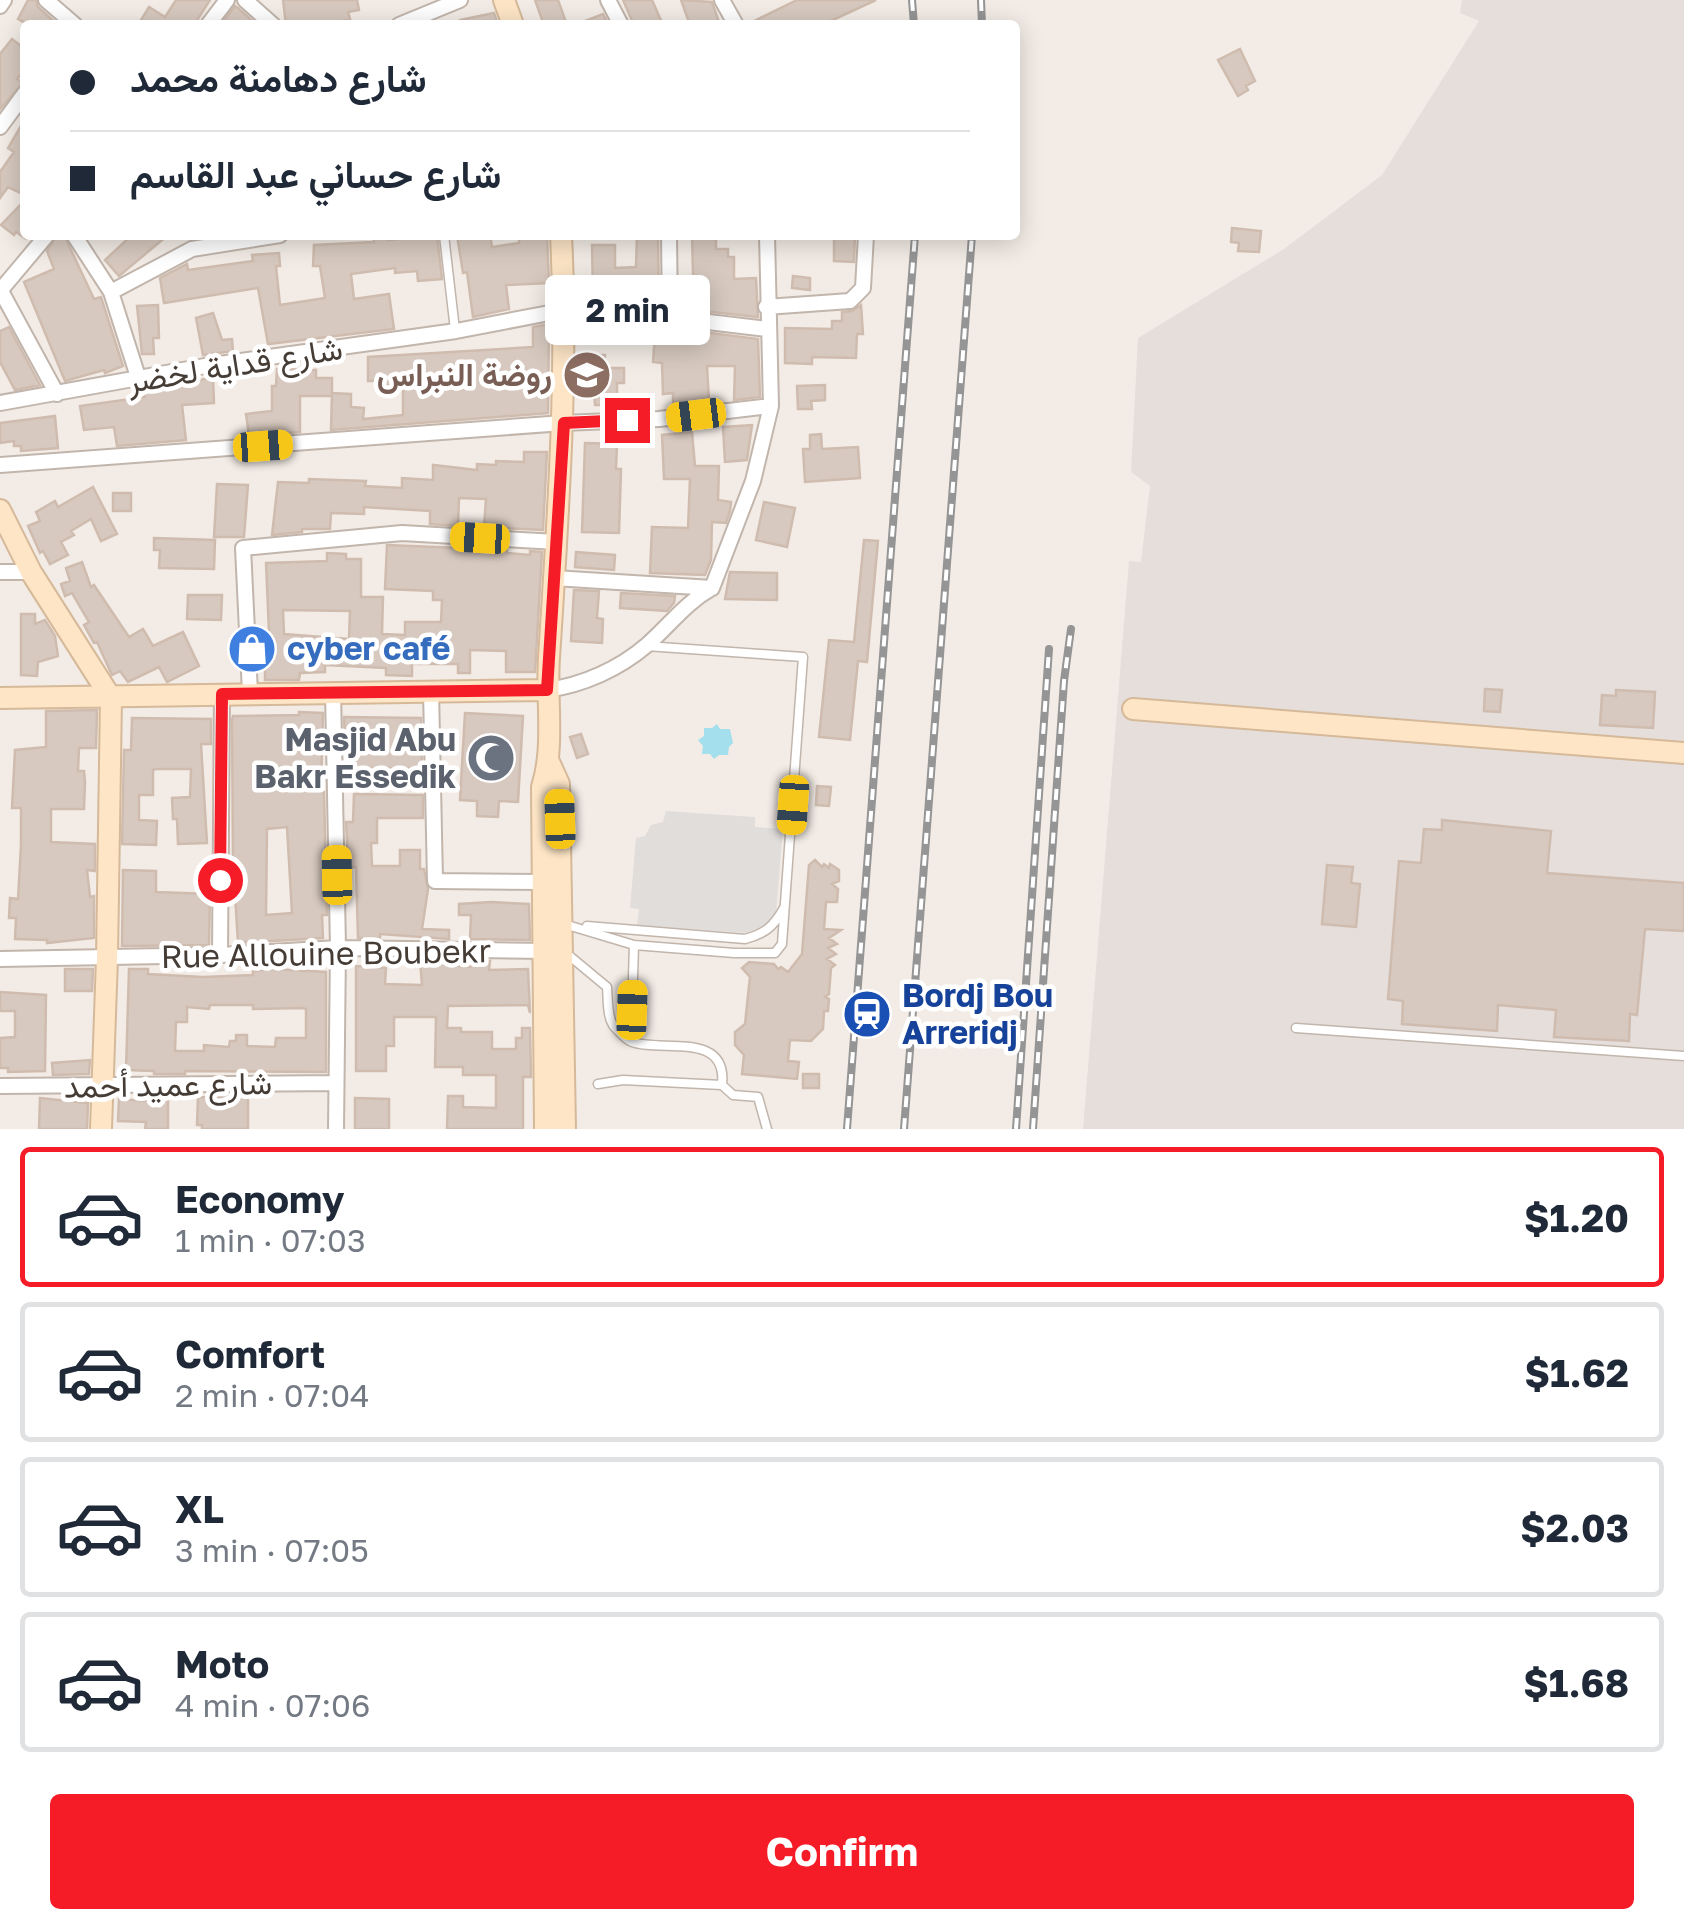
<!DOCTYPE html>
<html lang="en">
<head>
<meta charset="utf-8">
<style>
  body { margin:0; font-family:"Golos Text",Vazirmatn,sans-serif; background:#f2f2f3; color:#1f2937; height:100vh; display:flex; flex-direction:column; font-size:38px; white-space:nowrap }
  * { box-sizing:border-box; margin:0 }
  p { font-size:32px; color:#747a83 }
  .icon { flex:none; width:55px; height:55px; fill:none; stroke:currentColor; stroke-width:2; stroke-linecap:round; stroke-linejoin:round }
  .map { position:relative; height:1129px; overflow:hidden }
  .details { display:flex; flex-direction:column; background:#fff; flex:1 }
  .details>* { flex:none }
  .guide { position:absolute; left:20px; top:20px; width:1000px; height:220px; border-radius:10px; box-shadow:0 5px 25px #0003; display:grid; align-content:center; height:220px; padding:0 50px; background:#fff }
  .end { position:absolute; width:45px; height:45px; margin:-22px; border:12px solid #f51b27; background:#fff; box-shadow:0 0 0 5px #fff }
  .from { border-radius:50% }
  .bubble { position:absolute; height:70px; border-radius:10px; background:#fff; box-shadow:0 5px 25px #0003; font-size:32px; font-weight:700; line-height:70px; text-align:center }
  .car { position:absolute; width:30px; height:60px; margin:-30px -15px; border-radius:12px; box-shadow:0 0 8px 2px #0007; background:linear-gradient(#f5c518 24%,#345 0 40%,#f5c518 0 76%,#345 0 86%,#f5c518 0) }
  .guide b { display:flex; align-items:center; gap:35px; height:95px; font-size:38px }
  .guide b+b { border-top:2px solid #e0e1e3 }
  .guide i { width:25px; height:25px; background:#1f2937 }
  ul { padding:18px 0 0; list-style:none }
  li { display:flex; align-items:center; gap:30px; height:140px; margin:0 20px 15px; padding:0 30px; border:5px solid #e0e1e3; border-radius:10px }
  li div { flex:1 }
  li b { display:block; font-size:38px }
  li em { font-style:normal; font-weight:700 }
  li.active { border-color:#f51b27 }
  li>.icon { width:90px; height:90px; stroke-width:1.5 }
  .button { display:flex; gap:20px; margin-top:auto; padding:20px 50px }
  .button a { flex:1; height:115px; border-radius:10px; background:#f51b27; color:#fff; font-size:40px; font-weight:700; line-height:115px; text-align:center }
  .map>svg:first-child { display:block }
</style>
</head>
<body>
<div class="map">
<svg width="1684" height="1129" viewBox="0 0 1684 1129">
  <rect width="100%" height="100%" fill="#f3ece6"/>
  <path fill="#e5dedb" d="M 1462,0 L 1684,0 L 1684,1129 L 1083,1129 L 1129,561 L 1141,562 L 1150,486 L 1131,472 L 1138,338 L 1284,249 L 1382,175 L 1479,21 L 1460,13 Z"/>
  <path fill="#e1dddb" d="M 666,811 L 755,817 L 755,827 L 783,829 L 776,913 L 764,928 L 746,933 L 637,925 L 639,909 L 630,908 L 636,838 L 645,836 L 651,825 L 663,822 Z"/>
  <path fill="#a4dfee" d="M 717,724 L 720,729 L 730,729 L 733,743 L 729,747 L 728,755 L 719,755 L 714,759 L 710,754 L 702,754 L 703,746 L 698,740 L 704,736 L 704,728 L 712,728 Z"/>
  <path fill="#d7c9bf" stroke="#cfbcaf" stroke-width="2.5" fill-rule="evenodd" d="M 28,0 L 36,0 L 38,7 L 58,25 L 29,25 L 18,19 Z
    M 176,0 L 210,0 L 194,25 L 138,25 L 149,7 L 165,17 Z
    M 283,0 L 357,0 L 359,10 L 348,12 L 350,19 L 329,25 L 286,25 Z
    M 535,0 L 558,0 L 567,25 L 544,25 Z
    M 623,0 L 652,0 L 663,25 L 634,25 Z
    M 681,0 L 712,2 L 720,25 L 690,25 Z
    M 797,0 L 876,0 L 822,25 L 746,25 Z
    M 235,6 L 238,8 L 257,25 L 221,25 Z
    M 494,13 L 498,25 L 460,25 L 460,20 Z
    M 603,14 L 609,25 L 577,25 L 577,24 Z
    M 12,39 L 25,49 L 25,69 L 17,79 L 23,83 L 0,109 L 0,54 Z
    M 1240,49 L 1255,81 L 1246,86 L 1248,90 L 1238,96 L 1218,60 Z
    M 25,119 L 25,195 L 8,187 L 0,198 L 0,172 L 14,152 L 8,148 Z
    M 25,200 L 25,238 L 16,232 L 14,235 L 1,225 Z
    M 1232,228 L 1261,231 L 1259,252 L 1238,251 L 1239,243 L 1231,242 Z
    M 57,235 L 64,235 L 94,299 L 101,297 L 123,366 L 105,373 L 104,370 L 65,381 L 24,282 L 54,269 L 47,251 Z
    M 132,235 L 168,235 L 119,276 L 105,260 Z
    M 381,235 L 388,235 L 388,240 L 437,235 L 442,279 L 418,281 L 417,271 L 395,273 L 395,268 L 351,274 L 354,299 L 389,294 L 394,329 L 268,344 L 258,288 L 164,303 L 160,278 L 187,264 L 188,270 L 253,261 L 252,255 L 279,253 L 280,266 L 276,266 L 280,305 L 325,298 L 320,266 L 313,266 L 314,245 L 374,242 L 373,236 Z
    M 457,235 L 490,235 L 492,247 L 519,243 L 519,235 L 547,235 L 549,283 L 506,285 L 509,309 L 473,317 L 467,272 L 463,273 Z
    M 637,235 L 658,235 L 659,302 L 632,302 L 631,298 L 604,298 L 604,293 L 593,294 L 592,245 L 615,245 L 615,268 L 636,267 Z
    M 692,235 L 716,235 L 716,249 L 728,249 L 728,257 L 734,257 L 734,279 L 756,278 L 758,317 L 694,310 Z
    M 834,235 L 855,235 L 854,262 L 834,261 Z
    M 793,276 L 810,278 L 810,290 L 792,288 Z
    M 158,305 L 159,338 L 153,338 L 154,354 L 142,354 L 137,306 Z
    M 861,305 L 863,334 L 857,334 L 856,358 L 812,357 L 812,364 L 785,363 L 785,328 L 832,329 L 832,321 L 842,321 L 842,312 L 852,311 Z
    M 213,313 L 222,340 L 232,339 L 233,351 L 203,355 L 196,318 Z
    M 549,324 L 548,413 L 331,430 L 332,393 L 351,394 L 351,407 L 364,408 L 363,419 L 403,415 L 403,388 L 401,385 L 384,385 L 384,381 L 368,381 L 368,357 L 533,347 L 533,327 Z
    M 9,327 L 40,385 L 15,390 L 0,362 L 0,331 Z
    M 695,331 L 758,339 L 760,397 L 734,400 L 735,366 L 707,366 L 709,402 L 673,404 L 673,393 L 663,394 L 662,363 L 653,362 L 655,335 L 695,337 Z
    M 592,355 L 605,355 L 604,368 L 624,368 L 624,383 L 617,383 L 617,410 L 603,411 L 604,405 L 595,405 Z
    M 277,369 L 316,370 L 316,378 L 332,378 L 332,396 L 300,396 L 300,432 L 249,436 L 246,414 L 272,411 L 272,386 L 276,386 Z
    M 213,378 L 214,403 L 182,405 L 186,440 L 117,446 L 114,427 L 84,430 L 80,406 L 145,397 L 146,387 Z
    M 825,385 L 825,400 L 811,401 L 812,409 L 798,409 L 797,386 Z
    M 55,416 L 58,448 L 21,451 L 21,446 L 14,446 L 14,441 L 0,443 L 0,423 Z
    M 752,425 L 747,460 L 725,462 L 723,427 Z
    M 692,432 L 695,466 L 719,466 L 718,500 L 731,502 L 730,511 L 726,523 L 712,522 L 711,560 L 705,575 L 650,573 L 652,527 L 688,528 L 690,479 L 664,479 L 662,435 Z
    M 821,434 L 822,449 L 858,447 L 860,478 L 805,482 L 803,449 L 810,449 L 810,435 Z
    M 585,443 L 617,444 L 616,469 L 621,469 L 619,533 L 582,532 Z
    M 524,452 L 547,452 L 543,530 L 484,527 L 486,499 L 459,498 L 458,526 L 430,524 L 430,511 L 364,507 L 364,514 L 331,513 L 330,529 L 302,529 L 302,532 L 272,535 L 278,482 L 309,483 L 309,479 L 366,481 L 365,486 L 402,488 L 402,478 L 433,480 L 433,465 L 477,470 L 477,464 L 496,465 L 496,461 L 524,462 Z
    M 217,484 L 248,485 L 244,537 L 214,537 Z
    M 93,487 L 117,534 L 101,541 L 91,519 L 71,531 L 74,535 L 61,542 L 68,555 L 50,564 L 43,551 L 40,553 L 28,526 L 40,521 L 36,512 L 55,501 L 58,507 Z
    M 113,493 L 131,493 L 131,511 L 113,511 Z
    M 764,502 L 795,508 L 787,547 L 756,540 Z
    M 154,538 L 215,540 L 214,569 L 159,568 L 160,550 L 154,550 Z
    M 864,540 L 878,541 L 867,662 L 858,661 L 850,740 L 819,737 L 829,640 L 854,642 Z
    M 387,545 L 507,550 L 507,553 L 530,555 L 530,551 L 542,552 L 535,672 L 506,672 L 506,651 L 470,650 L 470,673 L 458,673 L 458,664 L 412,664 L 412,676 L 386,675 L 386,668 L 325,665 L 325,672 L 300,673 L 299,680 L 265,680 L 265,654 L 270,654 L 266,563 L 327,561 L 327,553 L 346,554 L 346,559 L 361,559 L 361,597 L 383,597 L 382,634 L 405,635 L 405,622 L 441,622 L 442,600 L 433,600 L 433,591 L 385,589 ZM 283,610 L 350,611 L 349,639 L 284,634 Z
    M 576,552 L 615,555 L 614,570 L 575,567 Z
    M 82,562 L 91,587 L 94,585 L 129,637 L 143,629 L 153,646 L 183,632 L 199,666 L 167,682 L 159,667 L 128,682 L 120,671 L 112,675 L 97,642 L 94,643 L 84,625 L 89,622 L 72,593 L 65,596 L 61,584 L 70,581 L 66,568 Z
    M 730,572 L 777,573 L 777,600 L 725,599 Z
    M 574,590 L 599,591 L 597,618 L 603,619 L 602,643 L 571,641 Z
    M 621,593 L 675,596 L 674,603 L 667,611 L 620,608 Z
    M 188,595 L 222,595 L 221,620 L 187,619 Z
    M 21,614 L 35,614 L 35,624 L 45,620 L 55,636 L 58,656 L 38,662 L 37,676 L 21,675 Z
    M 1485,689 L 1502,690 L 1500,712 L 1484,711 Z
    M 1616,690 L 1655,692 L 1653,728 L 1600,725 L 1602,695 L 1616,696 Z
    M 97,710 L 96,748 L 79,748 L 78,771 L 84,771 L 85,782 L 84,809 L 51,809 L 51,842 L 95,844 L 95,871 L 87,870 L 90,897 L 94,896 L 94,938 L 47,943 L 47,940 L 15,939 L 16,918 L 9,918 L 10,898 L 18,899 L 21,845 L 21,808 L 12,808 L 15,750 L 46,747 L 46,711 Z
    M 299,712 L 323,713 L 321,792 L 324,792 L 327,915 L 322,915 L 323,938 L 238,943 L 233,862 L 232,720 L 233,716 L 299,715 ZM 287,827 L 292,913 L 266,915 L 267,829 Z
    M 465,713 L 523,716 L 518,802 L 499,801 L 498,817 L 477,816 L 477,801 L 460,800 Z
    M 344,717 L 421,718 L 422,768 L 353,768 L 352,744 L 345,742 Z
    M 132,718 L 211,719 L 211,744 L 201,744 L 207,843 L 178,844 L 177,819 L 173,819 L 172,798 L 190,797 L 191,769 L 156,769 L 153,770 L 153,795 L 139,795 L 139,820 L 157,821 L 156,845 L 122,844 L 124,750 L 131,750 Z
    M 581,734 L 588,754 L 577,758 L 570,737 Z
    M 817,786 L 831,787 L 829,806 L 816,805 Z
    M 354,794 L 423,795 L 423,818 L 377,818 L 377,843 L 371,843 L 372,866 L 400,866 L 400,850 L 420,850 L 420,869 L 424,869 L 428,889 L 422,929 L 449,930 L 449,939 L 380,934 L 380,938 L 358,938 L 356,867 L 348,868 L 347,840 L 346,822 L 353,822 Z
    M 1442,820 L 1551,831 L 1547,873 L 1684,883 L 1684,931 L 1645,929 L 1637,1015 L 1630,1014 L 1629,1041 L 1554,1037 L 1556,1010 L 1498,1005 L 1497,1031 L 1402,1024 L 1403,1001 L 1388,999 L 1399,861 L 1421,863 L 1424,829 L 1442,830 Z
    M 815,860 L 822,867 L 824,864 L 829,868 L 830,864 L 839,870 L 839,881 L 832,884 L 838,889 L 837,902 L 826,902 L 824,929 L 841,930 L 829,938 L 837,944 L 828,948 L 836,954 L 827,959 L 835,965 L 831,968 L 829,994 L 825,997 L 829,999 L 828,1011 L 824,1011 L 823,1029 L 811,1041 L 790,1040 L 788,1061 L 799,1062 L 797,1079 L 742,1074 L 744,1055 L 735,1045 L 735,1032 L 745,1024 L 750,977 L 742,968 L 749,962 L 774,964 L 778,969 L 781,967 L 788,972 L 802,954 L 809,865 Z
    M 1327,865 L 1353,867 L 1351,883 L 1360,884 L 1356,927 L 1322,924 Z
    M 123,870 L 156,871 L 156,892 L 210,894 L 209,945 L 122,946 Z
    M 491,902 L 529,904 L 530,940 L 470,939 L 471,915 L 459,915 L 459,904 Z
    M 420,960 L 448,960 L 448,965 L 470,967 L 470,960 L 490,961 L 489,970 L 528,969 L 530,1013 L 528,1005 L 448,1006 L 447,1028 L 461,1028 L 461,1032 L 492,1032 L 492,1049 L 516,1049 L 516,1038 L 522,1038 L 522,1028 L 530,1028 L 531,1077 L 523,1077 L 523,1129 L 447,1129 L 448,1096 L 463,1096 L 463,1107 L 496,1108 L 496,1075 L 463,1075 L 463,1067 L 435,1067 L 436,1017 L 394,1017 L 394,1046 L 386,1046 L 386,1071 L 356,1071 L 356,966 L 386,968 L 385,984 L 422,985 Z
    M 65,969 L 93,969 L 92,991 L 65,991 Z
    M 129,969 L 148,969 L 148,974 L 203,977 L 253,975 L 253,971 L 273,969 L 326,972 L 326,1072 L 185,1071 L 185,1074 L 154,1074 L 154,1071 L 126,1070 ZM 210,1005 L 253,1005 L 253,1009 L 303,1008 L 306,1009 L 306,1038 L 276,1038 L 275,1047 L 247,1046 L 247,1035 L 236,1035 L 236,1041 L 230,1041 L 229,1047 L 204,1045 L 204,1051 L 175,1051 L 176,1022 L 187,1022 L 187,1007 L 209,1009 Z
    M 0,992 L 46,995 L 45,1071 L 8,1072 L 8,1068 L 0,1068 L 0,1038 L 15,1037 L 15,1011 L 0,1011 Z
    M 90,1060 L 89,1074 L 53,1075 L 52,1063 Z
    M 803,1074 L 819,1074 L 819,1088 L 803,1088 Z
    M 248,1094 L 248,1129 L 202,1129 L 202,1125 L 197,1125 L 198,1097 L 235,1098 L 235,1095 Z
    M 146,1095 L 168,1096 L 168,1129 L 145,1129 L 146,1122 L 118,1121 L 119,1099 L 146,1101 Z
    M 40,1098 L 88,1103 L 87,1129 L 39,1129 Z
    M 355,1098 L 389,1099 L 389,1129 L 355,1129 Z"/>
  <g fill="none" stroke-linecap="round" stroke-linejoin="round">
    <g stroke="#c1b5ac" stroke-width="11">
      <path id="lane" d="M 444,235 L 455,330
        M 564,924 L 634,945 L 734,953 L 775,953 L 782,944 L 803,657 L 646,646
        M 587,926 L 745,939 C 765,934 774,926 784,908
        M 566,953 L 607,987 C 608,998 607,1016 613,1025 C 616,1029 626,1039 630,1041 C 658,1054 728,1029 722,1085 L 733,1095 L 758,1097 L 767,1129
        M 1296,1028 L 1684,1056
        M 631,1041 L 634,945
        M 598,1084 L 623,1080 L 722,1085"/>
    </g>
    <g stroke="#c1b5ac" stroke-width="18">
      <path id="street" d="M 46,0 L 75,25
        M 245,0 L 273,25
        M 608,0 L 621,25
        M 722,0 L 736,25
        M 0,6 L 4,0
        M 208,25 L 227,0
        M 399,25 L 460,0
        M 0,127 L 25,93
        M 74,235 L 111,292 L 139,380
        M 669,235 L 670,319
        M 0,291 L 47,235
        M 1,291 L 57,394
        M 111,292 L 192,249 L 280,235
        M 766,307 L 850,301 L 863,288 L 866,235
        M 0,403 L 205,366 L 456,331 L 565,310 L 607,310 L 767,329
        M 0,465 L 563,423 L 659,419 L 771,406
        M 0,572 L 31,572
        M 554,578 L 712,588 L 753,481 L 771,406 L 767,235
        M 431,690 L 435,881 L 544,882
        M 547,690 C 583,685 619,669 647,645 C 670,625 685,603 712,588
        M 333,691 L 338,948 L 336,1129
        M 250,693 L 243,548 L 402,533 L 557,542
        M 220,955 L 222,694
        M 0,959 L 220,955 L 338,948 L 549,951
        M 0,1086 L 336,1083"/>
    </g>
    <g stroke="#d5b999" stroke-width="24">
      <path id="secondary" d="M 504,0 L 513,25
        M 0,510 L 31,572 L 111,698 L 107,958 L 101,1129
        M 0,698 L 547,690
        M 1133,709 L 1684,753
        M 549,762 L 559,784 L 565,1129
        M 545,1129 L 542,787 C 555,746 546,701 549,658 C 558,517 568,376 561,235"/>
    </g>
    <use href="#lane" stroke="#fff" stroke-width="8"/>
    <use href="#street" stroke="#fff" stroke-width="14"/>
    <use href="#secondary" stroke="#fde5c6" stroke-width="20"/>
    <g stroke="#959595" stroke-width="8">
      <path id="rail" d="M 912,0 L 914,25
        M 981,0 L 982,25
        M 847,1129 L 915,235
        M 904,1129 L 972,235
        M 1016,1129 L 1049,649
        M 1033,1129 L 1064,681 L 1071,629"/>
    </g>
    <use href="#rail" stroke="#fff" stroke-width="4" stroke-dasharray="11" stroke-linecap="butt"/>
  </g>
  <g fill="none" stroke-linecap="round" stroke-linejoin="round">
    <path stroke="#f51b27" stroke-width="12" d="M 220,880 L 222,694 L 547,690 L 564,423 L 627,420"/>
  </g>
  <defs>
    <g id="school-disc" transform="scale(2.5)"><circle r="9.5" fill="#8d6e63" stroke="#fff"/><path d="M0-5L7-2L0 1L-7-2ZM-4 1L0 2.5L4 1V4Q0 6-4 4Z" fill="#fff"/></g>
    <g id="shop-disc" transform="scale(2.5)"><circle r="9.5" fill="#3f7fe0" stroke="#fff"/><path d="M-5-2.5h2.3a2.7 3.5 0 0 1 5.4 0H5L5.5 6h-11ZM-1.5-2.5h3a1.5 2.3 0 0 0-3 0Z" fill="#fff"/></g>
    <g id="mosque-disc" transform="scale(2.5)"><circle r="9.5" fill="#6b7280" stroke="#fff"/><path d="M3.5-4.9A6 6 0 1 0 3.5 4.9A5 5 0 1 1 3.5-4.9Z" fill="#fff"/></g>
    <g id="station-disc" transform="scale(2.5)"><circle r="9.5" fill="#1a4fb4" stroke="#fff"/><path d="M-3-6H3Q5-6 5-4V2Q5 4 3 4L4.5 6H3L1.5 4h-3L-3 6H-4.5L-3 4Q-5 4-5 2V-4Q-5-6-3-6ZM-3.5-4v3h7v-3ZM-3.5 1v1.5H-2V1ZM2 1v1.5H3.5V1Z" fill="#fff"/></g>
  </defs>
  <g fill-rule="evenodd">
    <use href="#school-disc" x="587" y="375"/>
    <use href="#shop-disc" x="252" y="649"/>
    <use href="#mosque-disc" x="491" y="758"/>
    <use href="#station-disc" x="867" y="1014"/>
  </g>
  <g text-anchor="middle" stroke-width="9" stroke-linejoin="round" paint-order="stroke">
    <g font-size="32" fill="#453c36" stroke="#fff">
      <text transform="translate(235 365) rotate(-9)" y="11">شارع قداية لخضر</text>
      <text transform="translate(326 954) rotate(-1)" y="11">Rue Allouine Boubekr</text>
      <text transform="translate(168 1085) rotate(-1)" y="11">شارع عميد أحمد</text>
    </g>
    <g font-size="32" font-weight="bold" fill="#785e54" stroke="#fff" text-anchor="end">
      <text x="552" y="386">روضة النبراس</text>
    </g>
    <g font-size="32" font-weight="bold" fill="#366cbe" stroke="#fff" text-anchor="start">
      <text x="287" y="660">cyber café</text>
    </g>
    <g font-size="32" font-weight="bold" fill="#5b616d" stroke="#fff" text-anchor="end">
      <text x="456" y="751">Masjid Abu<tspan x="456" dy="37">Bakr Essedik</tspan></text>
    </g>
    <g font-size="32" font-weight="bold" fill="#164399" stroke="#fff" text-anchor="start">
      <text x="902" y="1007">Bordj Bou<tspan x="902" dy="37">Arreridj</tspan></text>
    </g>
  </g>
</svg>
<i class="end from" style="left:220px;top:880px"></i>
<i class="end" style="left:627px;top:420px"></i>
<div class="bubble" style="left:545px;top:275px;width:165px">2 min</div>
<i class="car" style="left:696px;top:415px;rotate:263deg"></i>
<i class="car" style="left:263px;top:446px;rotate:86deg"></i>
<i class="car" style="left:480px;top:538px;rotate:273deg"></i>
<i class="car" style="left:793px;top:805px;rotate:184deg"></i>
<i class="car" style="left:560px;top:819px;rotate:358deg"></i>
<i class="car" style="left:337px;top:875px;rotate:359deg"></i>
<i class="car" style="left:632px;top:1010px;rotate:2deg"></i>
<div class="guide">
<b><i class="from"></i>شارع دهامنة محمد</b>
<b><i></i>شارع حساني عبد القاسم</b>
</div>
</div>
<section class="details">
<ul>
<li class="active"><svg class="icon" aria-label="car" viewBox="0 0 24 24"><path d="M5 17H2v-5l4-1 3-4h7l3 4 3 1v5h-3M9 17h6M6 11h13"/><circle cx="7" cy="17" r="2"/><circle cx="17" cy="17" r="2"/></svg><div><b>Economy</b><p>1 min · 07:03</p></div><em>$1.20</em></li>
<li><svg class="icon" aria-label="car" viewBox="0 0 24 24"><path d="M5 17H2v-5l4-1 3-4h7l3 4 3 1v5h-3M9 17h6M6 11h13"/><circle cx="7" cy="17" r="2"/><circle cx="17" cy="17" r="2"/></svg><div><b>Comfort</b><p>2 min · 07:04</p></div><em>$1.62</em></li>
<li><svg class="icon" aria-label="car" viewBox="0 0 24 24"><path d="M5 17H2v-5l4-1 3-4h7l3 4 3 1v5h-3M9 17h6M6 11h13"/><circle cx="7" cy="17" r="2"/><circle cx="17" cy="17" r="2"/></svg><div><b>XL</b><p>3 min · 07:05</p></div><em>$2.03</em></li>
<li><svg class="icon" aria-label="car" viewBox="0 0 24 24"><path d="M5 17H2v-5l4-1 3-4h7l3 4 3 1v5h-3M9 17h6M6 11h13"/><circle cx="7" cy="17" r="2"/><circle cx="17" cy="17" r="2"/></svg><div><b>Moto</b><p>4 min · 07:06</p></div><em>$1.68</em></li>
</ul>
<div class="button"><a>Confirm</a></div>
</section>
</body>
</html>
